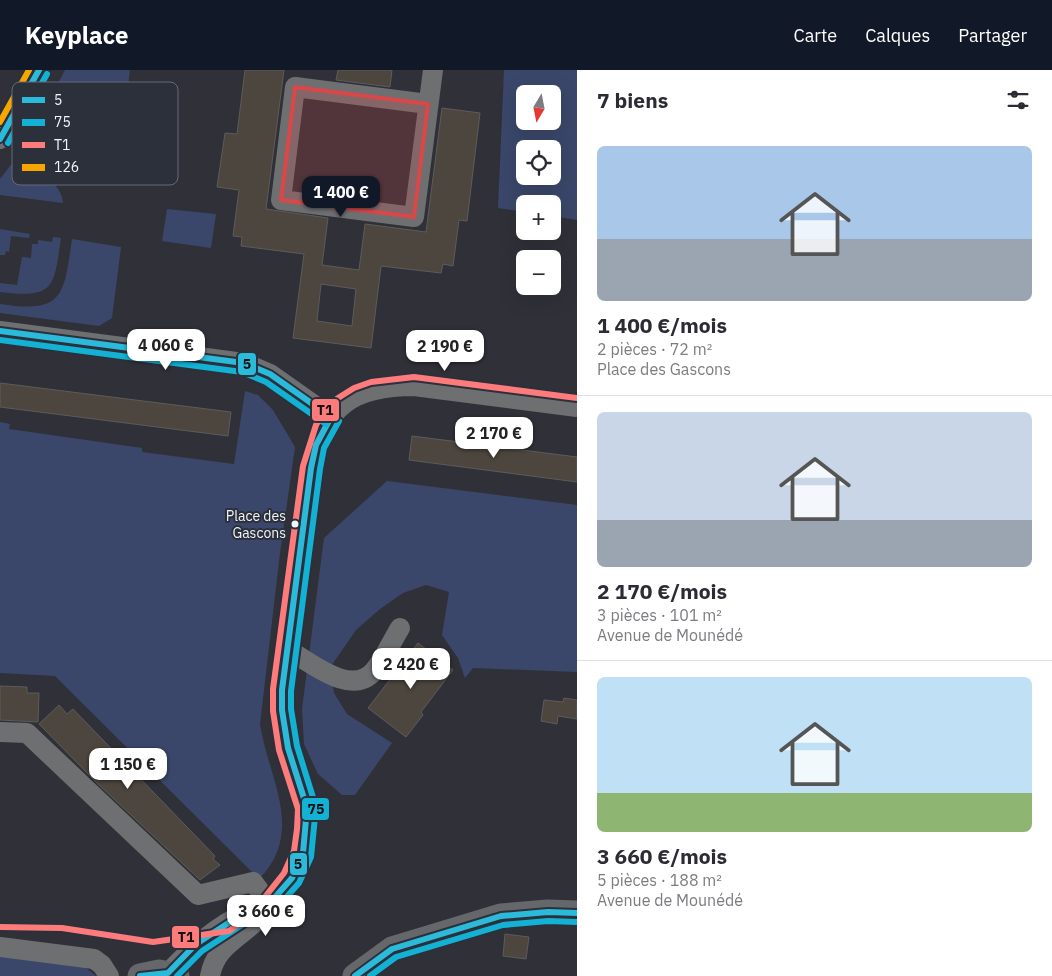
<!DOCTYPE html>
<html lang="fr">
<head>
<meta charset="utf-8">
<style>
	:root { --surface:#fff; --page:#f7f7f7; --text:#2b2b33; --muted:#7c7c81; --line:#e1e1e2; --accent:#111827 }
	body { margin:0; font-family:"IBM Plex Sans",sans-serif; background:var(--page); color:var(--text); height:100vh; display:flex; flex-direction:column; font-size:19px; white-space:nowrap }
	* { box-sizing:border-box; margin:0 }
	p { font-size:16px; color:var(--muted) }
	.icon { flex:none; width:28px; height:28px; fill:none; stroke:currentColor; stroke-width:2; stroke-linecap:round; stroke-linejoin:round }
	.map { position:relative; flex:1; overflow:hidden }
	.sheet { display:flex; flex-direction:column; background:var(--surface); width:475px }
	.sheet>* { flex:none }
	.needle { width:32px; rotate:190deg }
	.fabs { position:absolute; left:516px; top:15px; display:grid; gap:10px }
	.fabs a { display:grid; place-items:center; width:45px; height:45px; border-radius:8px; background:var(--surface); box-shadow:0 5px 20px #0002; font-size:25px }
	.price { position:absolute; translate:-50% -42px; padding:0 11px; border-radius:10px; background:#fff; color:#222; font-size:16px; line-height:32px; filter:drop-shadow(0 1px 2px #0008) }
	.price::after { content:''; position:absolute; left:50%; top:30px; width:15px; height:11px; margin-left:-8px; background:inherit; clip-path:polygon(0 0,100% 0,50% 100%) }
	.price.current { background:var(--accent); color:#fff }
	ul { padding:0; list-style:none }
	li { display:grid; align-content:center; gap:10px; height:265px; padding:0 20px }
	li+li { border-top:1px solid var(--line) }
	li span { display:grid; place-items:center; height:155px; border-radius:8px; color:#555 }
	li>.icon { margin-inline-start:auto }
	span .icon { width:90px; height:90px; fill:#fffc; stroke-width:1 }
	li b { font-size:21px }
	h2 { display:flex; justify-content:space-between; align-items:center; height:60px; padding:0 20px; font-size:21px }
	header { display:flex; align-items:center; gap:30px; box-sizing:border-box; height:70px; padding:0 25px; background:var(--accent); color:#fff }
	header strong { font-size:24px }
	nav { display:flex; gap:28px; margin-inline-start:auto; font-size:18px }
	main { display:flex; flex:1; min-height:0 }
	.map>svg:first-child { display:block }
	.green { fill:#3a476a; fill-rule:evenodd }
	.building { fill:#4d463f; stroke:#5d5b5c; fill-rule:evenodd }
	.lines { fill:none; stroke-linecap:round; stroke-linejoin:round }
	.minor { stroke:#6e6f71; stroke-width:20 }
	.major { stroke:#66676b; stroke-width:25 }
	.bus-1-casing { stroke:#2c303b; stroke-width:10 }
	.bus-2-casing { stroke:#2c303b; stroke-width:10 }
	.bus-3-casing { stroke:#2c303b; stroke-width:10 }
	.bus-4-casing { stroke:#2c303b; stroke-width:10 }
	.bus-1 { stroke:#2bbada; stroke-width:6 }
	.bus-2 { stroke:#13b2d5; stroke-width:6 }
	.bus-3 { stroke:#fe7b7c; stroke-width:6 }
	.bus-4 { stroke:#f7a600; stroke-width:6 }
	.marked { fill:#da4748; fill-opacity:0.2; stroke:#da4748; stroke-width:4; stroke-linejoin:round }
	.bus-dot { fill:#f1f4fb; stroke:#2c303b; stroke-width:2 }
	.labels { text-anchor:middle; stroke-width:4; stroke-linejoin:round; paint-order:stroke }
	.bus-label { font-size:14px; fill:#f1f4fb; stroke:#2c303b; text-anchor:end }
	.key { fill:#2c303b; stroke:#676b75; stroke-width:1 }
	.key-label { font-size:14px; fill:#f1f4fb }
	.line-badge { stroke:#2c303b; stroke-width:2 }
	.pale-badge-label { font-size:14px; text-anchor:middle; font-weight:bold; fill:#111 }
</style>
</head>
<body>
<header>
<strong>Keyplace</strong>
<nav><a>Carte</a><a>Calques</a><a>Partager</a></nav>
</header>
<main>
<div class="map">
<svg width="577" height="906" viewBox="0 0 577 906">
	<rect width="100%" height="100%" fill="#303138"/>
	<!-- green -->
	<g class="green">
		<path d="M 65,0 L 130,0 L 120,80 L 117,79 C 112,74 108,66 102,61 C 77,40 41,61 44,93 C 45,111 62,115 63,133 L 0,125 L 0,109 L 24,78 Z"/>
		<path d="M 504,0 L 577,0 L 577,150 L 553,146 L 552,134 L 525,134 L 525,142 L 498,138 ZM 525,24 L 552,24 L 552,51 L 525,51 ZM 525,79 L 552,79 L 552,106 L 525,106 Z"/>
		<path d="M 167,139 L 216,144 L 211,178 L 162,171 Z"/>
		<path d="M 0,159 L 30,164 L 29,168 L 11,166 L 9,182 L 6,181 L 5,185 L 0,185 Z"/>
		<path d="M 53,167 L 61,168 C 54,217 55,229 0,222 L 0,213 L 17,215 L 22,187 L 31,188 L 32,174 L 38,174 L 38,170 L 52,172 Z"/>
		<path d="M 72,169 L 121,177 L 112,248 L 99,256 L 0,243 L 0,234 C 64,244 64,225 72,169 Z"/>
		<path d="M 245,321 L 258,325 L 273,340 L 295,377 L 280,483 L 260,654 C 268,708 306,761 259,809 L 55,606 L 0,603 L 0,352 L 10,354 L 9,359 L 142,378 L 142,382 L 234,394 Z"/>
		<path d="M 387,411 L 577,435 L 577,602 L 473,598 L 465,608 L 458,588 L 442,565 L 449,522 L 426,515 L 403,523 L 380,539 L 356,560 L 329,599 L 334,623 L 347,644 L 392,673 L 355,725 L 342,725 L 318,704 L 304,674 L 302,639 L 324,468 Z"/>
		<path d="M 0,886 L 81,894 L 96,906 L 0,906 Z"/>
	</g>
	<!-- building -->
	<g class="building">
		<path d="M 245,0 L 284,0 L 266,139 L 328,148 L 322,195 L 359,200 L 365,154 L 426,162 L 442,38 L 480,43 L 467,151 L 459,150 L 453,196 L 443,194 L 441,203 L 381,196 L 371,278 L 293,268 L 304,184 L 241,176 L 242,167 L 233,166 L 239,120 L 217,117 L 225,63 L 237,64 ZM 321,214 L 356,219 L 352,256 L 317,251 Z"/>
		<path d="M 338,0 L 392,0 L 390,17 L 336,10 Z"/>
		<path d="M 0,313 L 231,342 L 228,366 L 0,337 Z"/>
		<path d="M 412,366 L 577,387 L 577,412 L 409,390 Z"/>
		<path d="M 418,573 L 453,600 L 421,642 L 423,645 L 406,667 L 368,638 Z"/>
		<path d="M 0,616 L 27,617 L 27,623 L 39,623 L 38,652 L 0,650 Z"/>
		<path d="M 564,628 L 577,630 L 577,649 L 558,646 L 557,654 L 541,651 L 544,630 L 563,632 Z"/>
		<path d="M 59,635 L 67,644 L 73,639 L 215,786 L 213,789 L 220,795 L 200,810 L 98,714 L 39,654 Z"/>
		<path d="M 505,864 L 529,867 L 526,889 L 503,886 Z"/>
	</g>
	<g class="lines">
		<!-- minor -->
		<g class="minor">
			<path d="M 428,34 L 295,17 L 281,130 L 414,147 L 433,0"/>
			<path d="M 0,69 L 39,0"/>
			<path d="M 0,261 L 244,293 L 270,304 L 331,347"/>
			<path d="M 287,579 C 309,591 351,628 374,601 C 384,589 392,571 400,558"/>
			<path d="M 0,662 L 27,663 L 198,825 L 253,812 L 259,820"/>
			<path d="M 0,877 L 94,889 L 102,895 L 109,906"/>
			<path d="M 168,903 C 198,871 229,846 270,833"/>
			<path d="M 210,906 C 215,878 236,870 255,852 C 261,847 264,840 269,834 C 283,819 296,804 302,784 C 316,740 296,716 288,677 C 284,658 282,639 282,620 L 311,398 C 324,336 352,316 414,316 L 577,337"/>
		</g>
		<!-- major -->
		<g class="major">
			<path d="M 140,906 L 159,902 L 177,906"/>
			<path d="M 355,906 L 392,879 L 501,846 L 548,842 L 577,843"/>
		</g>
		<!-- bus-1 casing -->
		<g class="bus-1-casing">
			<g id="bus-1">
				<path d="M 0,69 L 39,0"/>
				<path d="M 0,261 L 244,293 L 270,304 L 331,347"/>
				<path d="M 140,906 L 168,903 L 196,874 L 247,841 L 270,833 L 292,808 L 303,783 L 307,738 L 288,678 L 282,640 L 282,620 L 311,398 L 316,375 L 331,347"/>
				<path d="M 355,906 L 392,879 L 501,846 L 548,842 L 577,843"/>
			</g>
		</g>
		<!-- bus-2 casing -->
		<g class="bus-2-casing">
			<g id="bus-2">
				<path d="M 8,73 L 47,4"/>
				<path d="M 0,270 L 242,302 L 266,312 L 326,354"/>
				<path d="M 177,906 L 202,881 L 251,849 L 276,839 L 299,813 L 311,787 L 316,737 L 297,676 L 291,639 L 291,621 L 320,399 L 324,378 L 339,351"/>
				<path d="M 370,906 L 396,887 L 503,855 L 548,851 L 577,852"/>
			</g>
		</g>
		<!-- bus-3 casing -->
		<g class="bus-3-casing">
			<path id="bus-3" d="M 0,857 L 62,858 L 153,872 L 229,861 L 250,846 L 284,803 L 294,781 L 297,759 L 298,739 L 279,680 L 273,641 L 273,619 L 303,396 L 316,355 L 326,339 L 338,328 L 354,318 L 371,312 L 414,307 L 577,328"/>
		</g>
		<!-- bus-4 casing -->
		<g class="bus-4-casing">
			<path id="bus-4" d="M 0,52 L 29,0"/>
		</g>
		<!-- bus-1 -->
		<use href="#bus-1" class="bus-1"/>
		<!-- bus-2 -->
		<use href="#bus-2" class="bus-2"/>
		<!-- bus-3 -->
		<use href="#bus-3" class="bus-3"/>
		<!-- bus-4 -->
		<use href="#bus-4" class="bus-4"/>
	</g>
	<!-- marked area -->
	<path class="marked" d="M 295,17 L 428,34 L 414,147 L 281,130 Z"/>
	<!-- markers -->
	<circle class="bus-dot" cx="295" cy="454" r="4.5"/>
	<g class="labels">
		<!-- bus labels -->
		<g class="bus-label">
			<text x="286" y="451">Place des<tspan x="286" dy="17">Gascons</tspan></text>
		</g>
	</g>
	<!-- legend -->
	<rect x="12" y="12" width="166" height="103" rx="8" class="key"/>
	<rect x="22" y="27" width="23" height="6" fill="#2bbada"/>
	<rect x="22" y="49" width="23" height="7" fill="#13b2d5"/>
	<rect x="22" y="72" width="23" height="6" fill="#fe7b7c"/>
	<rect x="22" y="94" width="23" height="7" fill="#f7a600"/>
	<g class="key-label">
		<text x="54" y="35">5</text>
		<text x="54" y="57">75</text>
		<text x="54" y="80">T1</text>
		<text x="54" y="102">126</text>
	</g>
	<g class="line-badge">
		<rect x="237" y="282" width="20" height="24" rx="5" fill="#2bbada"/>
		<rect x="311" y="328" width="29" height="24" rx="5" fill="#fe7b7c"/>
		<rect x="301" y="727" width="29" height="24" rx="5" fill="#13b2d5"/>
		<rect x="289" y="782" width="19" height="24" rx="5" fill="#2bbada"/>
		<rect x="171" y="855" width="29" height="24" rx="5" fill="#fe7b7c"/>
	</g>
	<g class="pale-badge-label">
		<text x="247" y="299">5</text>
		<text x="325" y="345">T1</text>
		<text x="316" y="744">75</text>
		<text x="298" y="799">5</text>
		<text x="186" y="872">T1</text>
	</g>
</svg>
<div class="fabs">
<a><svg class="needle" viewBox="-14 -14 28 28"><path d="M0-13l5 13h-10z" fill="#e53935"/><path d="M0 13l5-13h-10z" fill="#7c7c81"/></svg></a>
<a><svg class="icon" aria-label="locate" viewBox="0 0 24 24"><circle cx="12" cy="12" r="6"/><path d="M12 2v4M12 18v4M2 12h4M18 12h4"/></svg></a>
<a>+</a>
<a>−</a>
</div>
<b class="price current" style="left:341px;top:148px">1 400 €</b>
<b class="price" style="left:166px;top:301px">4 060 €</b>
<b class="price" style="left:445px;top:302px">2 190 €</b>
<b class="price" style="left:494px;top:389px">2 170 €</b>
<b class="price" style="left:411px;top:620px">2 420 €</b>
<b class="price" style="left:128px;top:720px">1 150 €</b>
<b class="price" style="left:266px;top:867px">3 660 €</b>
</div>
<section class="sheet">
<h2>7 biens<svg class="icon" aria-label="filters" viewBox="0 0 24 24"><path d="M4 7h16M4 17h16"/><circle cx="9" cy="7" r="2"/><circle cx="15" cy="17" r="2"/></svg></h2>
<ul>
<li><span style="background:linear-gradient(#a9c7e8 60%,#9aa5b1 0)"><svg class="icon" aria-label="home" viewBox="0 0 24 24"><path d="M3 11l9-7 9 7M6 9v11h12V9"/></svg></span><div><b>1 400 €/mois</b><p>2 pièces · 72 m²</p><p>Place des Gascons</p></div></li>
<li><span style="background:linear-gradient(#c9d6e8 70%,#9aa5b1 0)"><svg class="icon" aria-label="home" viewBox="0 0 24 24"><path d="M3 11l9-7 9 7M6 9v11h12V9"/></svg></span><div><b>2 170 €/mois</b><p>3 pièces · 101 m²</p><p>Avenue de Mounédé</p></div></li>
<li><span style="background:linear-gradient(#bfe0f5 75%,#8fb573 0)"><svg class="icon" aria-label="home" viewBox="0 0 24 24"><path d="M3 11l9-7 9 7M6 9v11h12V9"/></svg></span><div><b>3 660 €/mois</b><p>5 pièces · 188 m²</p><p>Avenue de Mounédé</p></div></li>
</ul>
</section>
</main>
</body>
</html>
